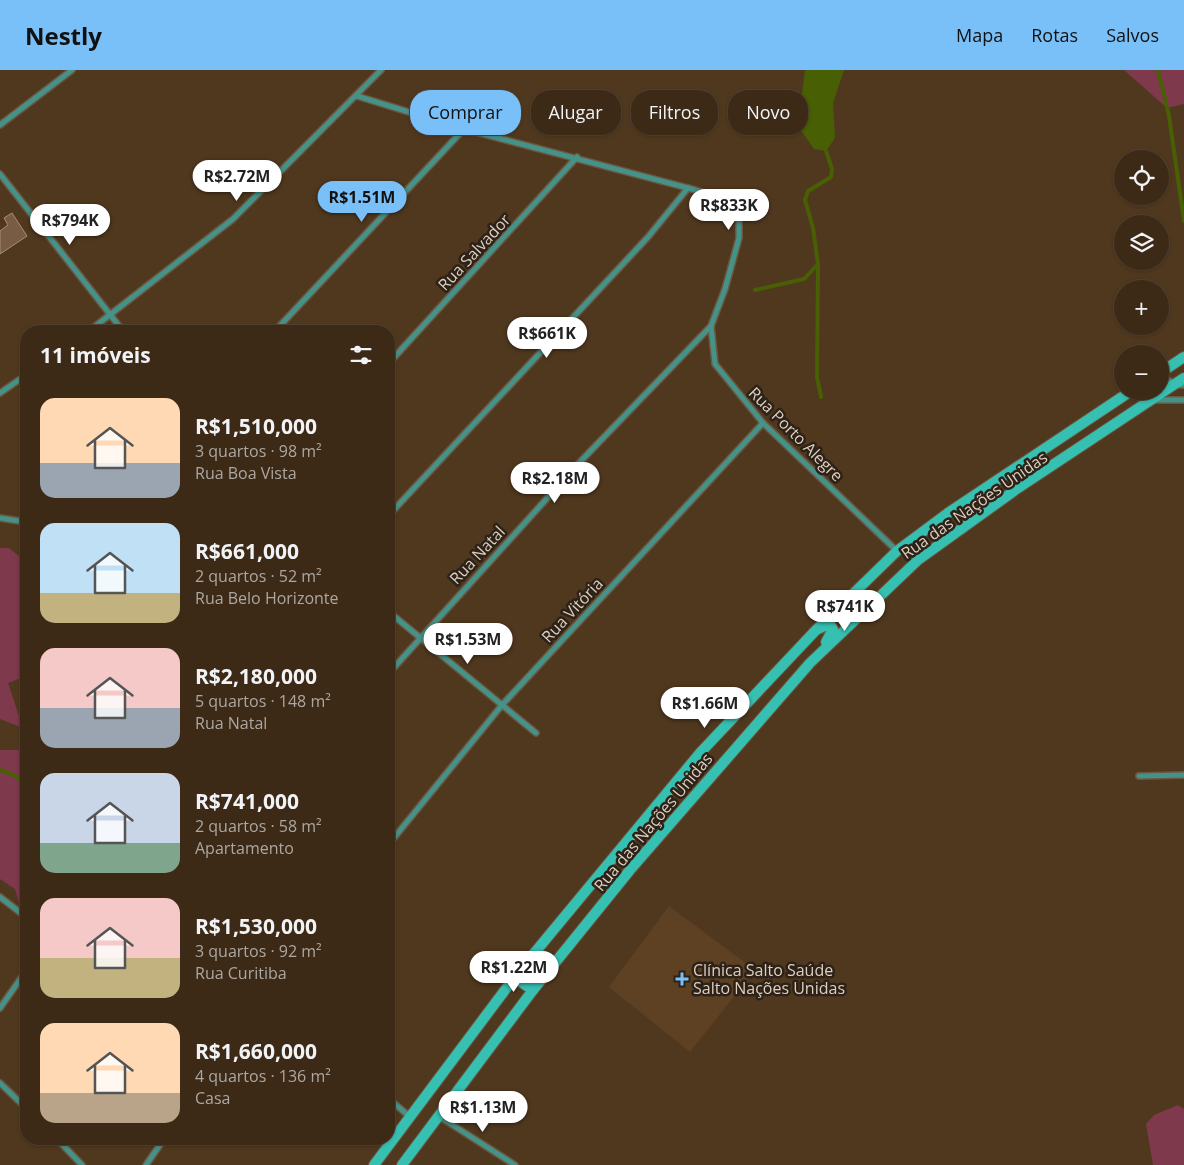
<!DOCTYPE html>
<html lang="pt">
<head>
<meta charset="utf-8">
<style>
	:root { --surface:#3c2a17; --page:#433220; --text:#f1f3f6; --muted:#aca7a1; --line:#554636; --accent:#79bff8 }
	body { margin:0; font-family:"Open Sans",sans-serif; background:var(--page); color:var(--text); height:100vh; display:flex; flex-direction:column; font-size:19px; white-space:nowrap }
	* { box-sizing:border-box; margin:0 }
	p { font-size:16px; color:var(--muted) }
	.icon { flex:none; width:28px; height:28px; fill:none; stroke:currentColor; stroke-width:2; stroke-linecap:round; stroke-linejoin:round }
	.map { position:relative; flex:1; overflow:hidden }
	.sheet { position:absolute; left:20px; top:255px; width:375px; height:820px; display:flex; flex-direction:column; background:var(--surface); border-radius:20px; box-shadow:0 1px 4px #0004,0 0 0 1px var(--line) }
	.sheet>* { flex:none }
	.hud { position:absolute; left:410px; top:20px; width:475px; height:45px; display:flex; gap:10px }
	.tools { position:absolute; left:1114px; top:80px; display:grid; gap:10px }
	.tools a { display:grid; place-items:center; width:55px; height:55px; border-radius:50%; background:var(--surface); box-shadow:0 1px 4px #0004,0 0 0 1px var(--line); font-size:25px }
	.price { position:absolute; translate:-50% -42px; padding:0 11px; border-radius:18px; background:#fff; color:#222; font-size:16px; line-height:32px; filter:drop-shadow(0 1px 2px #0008) }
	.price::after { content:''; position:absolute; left:50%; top:30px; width:15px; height:11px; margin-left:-8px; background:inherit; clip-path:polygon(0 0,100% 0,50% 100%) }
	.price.current { background:var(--accent); color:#111 }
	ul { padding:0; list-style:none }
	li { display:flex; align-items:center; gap:15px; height:125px; padding:0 20px }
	li span { display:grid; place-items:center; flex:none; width:140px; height:100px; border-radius:15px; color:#555 }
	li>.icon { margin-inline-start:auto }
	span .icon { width:60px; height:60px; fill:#fffc; stroke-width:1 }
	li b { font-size:21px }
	h2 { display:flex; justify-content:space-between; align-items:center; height:60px; padding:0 20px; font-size:21px }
	.pill { padding:0 18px; border-radius:20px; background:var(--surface); box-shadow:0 1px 4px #0004,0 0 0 1px var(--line); font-size:18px; line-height:45px }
	.pill.current { background:var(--accent); color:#111 }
	header { display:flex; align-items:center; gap:30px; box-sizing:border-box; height:70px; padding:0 25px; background:var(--accent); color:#111 }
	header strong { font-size:24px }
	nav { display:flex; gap:28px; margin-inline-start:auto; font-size:18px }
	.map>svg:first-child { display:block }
	.built { fill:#5e4022 }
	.green { fill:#7e394c }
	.water { fill:#485f03 }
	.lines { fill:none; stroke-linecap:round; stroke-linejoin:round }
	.stream { stroke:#485f03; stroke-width:4 }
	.building { fill:#785d44; stroke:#aa8d72 }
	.street-casing { stroke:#6c563f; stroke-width:8 }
	.secondary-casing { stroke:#6c563f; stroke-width:12 }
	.street { stroke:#459288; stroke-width:5 }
	.secondary { stroke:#36c0b2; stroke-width:10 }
	.poi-dot { fill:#79bff8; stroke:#2d2217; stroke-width:2 }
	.labels { text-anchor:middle; stroke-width:5; stroke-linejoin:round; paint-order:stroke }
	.street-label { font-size:16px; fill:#decec0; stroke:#2d2217 }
	.poi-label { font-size:16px; fill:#decec0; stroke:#2d2217; text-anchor:start }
</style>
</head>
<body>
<header>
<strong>Nestly</strong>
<nav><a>Mapa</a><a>Rotas</a><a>Salvos</a></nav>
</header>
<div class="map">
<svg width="1184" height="1095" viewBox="0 0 1184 1095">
	<rect width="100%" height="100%" fill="#50381f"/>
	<!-- built -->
	<path class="built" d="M 669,836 L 755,900 L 690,982 L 609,917 Z"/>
	<!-- green -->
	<g class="green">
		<path d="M 1124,0 L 1184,0 L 1184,34 L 1167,38 Z"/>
		<path d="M 0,478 L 9,478 L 26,492 L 26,606 L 8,613 L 23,658 L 0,649 Z"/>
		<path d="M 0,680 L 26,680 L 26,839 L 19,833 L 15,819 L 0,809 Z"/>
		<path d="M 1178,1035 L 1184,1039 L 1184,1095 L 1153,1095 L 1146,1054 L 1154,1045 Z"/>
	</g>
	<!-- water -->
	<path class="water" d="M 805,0 L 844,0 L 833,33 L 835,68 L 826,81 L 814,79 L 798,56 Z"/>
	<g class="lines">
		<!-- stream -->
		<g class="stream">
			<path d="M 1158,0 L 1169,46 L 1184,151"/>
			<path d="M 755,220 L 804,209 L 818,194"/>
			<path d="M 821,327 L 817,307 L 818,194 L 813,158 L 805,130 L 808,121 L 831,107 L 832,99 L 826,81"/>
			<path d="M 0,700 L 14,705 L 26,715"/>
		</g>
	</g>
	<!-- building -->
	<path class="building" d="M 12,143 L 27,166 L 0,184 L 0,161 L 8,155 L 4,148 Z"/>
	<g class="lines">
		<!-- street casing -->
		<g class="street-casing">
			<g id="street">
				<path d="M 357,26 L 464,59 L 688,118 L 720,127 L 735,136 L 739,150 L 739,168 L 725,219 L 711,256 L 715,294 L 763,353 L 897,481"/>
				<path d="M 0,55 L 72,0"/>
				<path d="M 0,104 L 123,261"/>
				<path d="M 89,261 L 233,149 L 381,0"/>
				<path d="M 275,261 L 464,59"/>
				<path d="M 389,293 L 577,87"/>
				<path d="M 1160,304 L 1175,315 L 1184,315"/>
				<path d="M 1144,321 L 1151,330 L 1184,330"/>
				<path d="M 0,323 L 26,305"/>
				<path d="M 389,445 L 648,167 L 688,118"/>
				<path d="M 0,448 L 26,452"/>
				<path d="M 389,542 L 536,663"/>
				<path d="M 389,603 L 579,393 L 711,256"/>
				<path d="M 1139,706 L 1184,705"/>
				<path d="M 389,774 L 502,635 L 763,353"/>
				<path d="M 0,827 L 26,847"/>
				<path d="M 0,938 L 26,901"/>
				<path d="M 0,1013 L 26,1038"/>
				<path d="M 389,1029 L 409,1046"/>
				<path d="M 440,1047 L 515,1095"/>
				<path d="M 57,1069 L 82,1095"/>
				<path d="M 146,1095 L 164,1069"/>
			</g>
		</g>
		<!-- secondary casing -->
		<g class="secondary-casing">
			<g id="secondary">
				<path d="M 1160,303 L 1184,287"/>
				<path d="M 818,559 L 827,555 L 831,556 L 833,559 L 826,572"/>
				<path d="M 517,904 L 521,912 L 533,920"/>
				<path d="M 374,1095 L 517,904 L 700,683 L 816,560 L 897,481 L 948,443 L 1131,321"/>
				<path d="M 402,1095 L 533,920 L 630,800 L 810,593 L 918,490 L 1018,418 L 1184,308"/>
			</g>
		</g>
		<!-- street -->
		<use href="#street" class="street"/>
		<!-- secondary -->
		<use href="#secondary" class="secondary"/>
	</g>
	<!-- markers -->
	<path class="poi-dot" d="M679.5 901.5h5v5h5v5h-5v5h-5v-5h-5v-5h5z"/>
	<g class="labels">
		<!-- street labels -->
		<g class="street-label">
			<text transform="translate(474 182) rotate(-47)" y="6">Rua Salvador</text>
			<text transform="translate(796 364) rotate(45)" y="6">Rua Porto Alegre</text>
			<text transform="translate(974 435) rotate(-35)" y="6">Rua das Nações Unidas</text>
			<text transform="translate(477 485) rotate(-47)" y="6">Rua Natal</text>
			<text transform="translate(572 540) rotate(-47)" y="6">Rua Vitória</text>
			<text transform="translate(653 752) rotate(-50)" y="6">Rua das Nações Unidas</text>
		</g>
		<!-- poi labels -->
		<g class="poi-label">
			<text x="693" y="906">Clínica Salto Saúde<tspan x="693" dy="18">Salto Nações Unidas</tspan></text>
		</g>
	</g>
</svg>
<div class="tools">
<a><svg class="icon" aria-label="locate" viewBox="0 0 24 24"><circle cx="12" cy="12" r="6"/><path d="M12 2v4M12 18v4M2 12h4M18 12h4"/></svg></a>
<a><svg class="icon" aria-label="layers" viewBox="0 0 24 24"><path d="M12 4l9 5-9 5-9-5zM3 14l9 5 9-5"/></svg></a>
<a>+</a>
<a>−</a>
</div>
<b class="price" style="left:237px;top:132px">R$2.72M</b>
<b class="price current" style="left:362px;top:153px">R$1.51M</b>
<b class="price" style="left:729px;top:161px">R$833K</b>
<b class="price" style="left:70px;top:176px">R$794K</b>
<b class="price" style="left:547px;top:289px">R$661K</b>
<b class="price" style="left:555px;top:434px">R$2.18M</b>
<b class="price" style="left:845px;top:562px">R$741K</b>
<b class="price" style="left:468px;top:595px">R$1.53M</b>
<b class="price" style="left:705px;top:659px">R$1.66M</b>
<b class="price" style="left:514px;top:923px">R$1.22M</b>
<b class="price" style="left:483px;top:1063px">R$1.13M</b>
<div class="hud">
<a class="pill current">Comprar</a>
<a class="pill">Alugar</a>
<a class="pill">Filtros</a>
<a class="pill">Novo</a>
</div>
<section class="sheet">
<h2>11 imóveis<svg class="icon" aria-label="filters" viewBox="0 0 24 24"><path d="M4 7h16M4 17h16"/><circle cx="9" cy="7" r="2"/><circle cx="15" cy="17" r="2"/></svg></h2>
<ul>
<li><span style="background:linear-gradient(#ffd9b3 65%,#9aa5b1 0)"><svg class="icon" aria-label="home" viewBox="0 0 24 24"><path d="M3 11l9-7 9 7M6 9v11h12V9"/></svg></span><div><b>R$1,510,000</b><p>3 quartos · 98 m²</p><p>Rua Boa Vista</p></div></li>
<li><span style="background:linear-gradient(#bfe0f5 70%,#c2b280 0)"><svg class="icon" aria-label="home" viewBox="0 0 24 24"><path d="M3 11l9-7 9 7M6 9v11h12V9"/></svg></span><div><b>R$661,000</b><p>2 quartos · 52 m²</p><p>Rua Belo Horizonte</p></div></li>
<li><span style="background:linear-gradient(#f6c9c9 60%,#9aa5b1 0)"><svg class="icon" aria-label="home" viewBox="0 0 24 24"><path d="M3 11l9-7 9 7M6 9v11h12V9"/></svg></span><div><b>R$2,180,000</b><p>5 quartos · 148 m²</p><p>Rua Natal</p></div></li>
<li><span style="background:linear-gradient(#c9d6e8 70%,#7fa58c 0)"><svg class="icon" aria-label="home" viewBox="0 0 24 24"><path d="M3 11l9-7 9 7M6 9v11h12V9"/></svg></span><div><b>R$741,000</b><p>2 quartos · 58 m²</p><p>Apartamento</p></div></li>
<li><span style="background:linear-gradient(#f6c9c9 60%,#c2b280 0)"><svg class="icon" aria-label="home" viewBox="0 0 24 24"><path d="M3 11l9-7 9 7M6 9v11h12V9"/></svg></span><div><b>R$1,530,000</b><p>3 quartos · 92 m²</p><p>Rua Curitiba</p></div></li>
<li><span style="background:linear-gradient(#ffd9b3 70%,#b9a48a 0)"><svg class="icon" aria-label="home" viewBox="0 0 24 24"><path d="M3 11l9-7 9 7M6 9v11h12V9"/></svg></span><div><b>R$1,660,000</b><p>4 quartos · 136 m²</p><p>Casa</p></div></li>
</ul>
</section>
</div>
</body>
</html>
